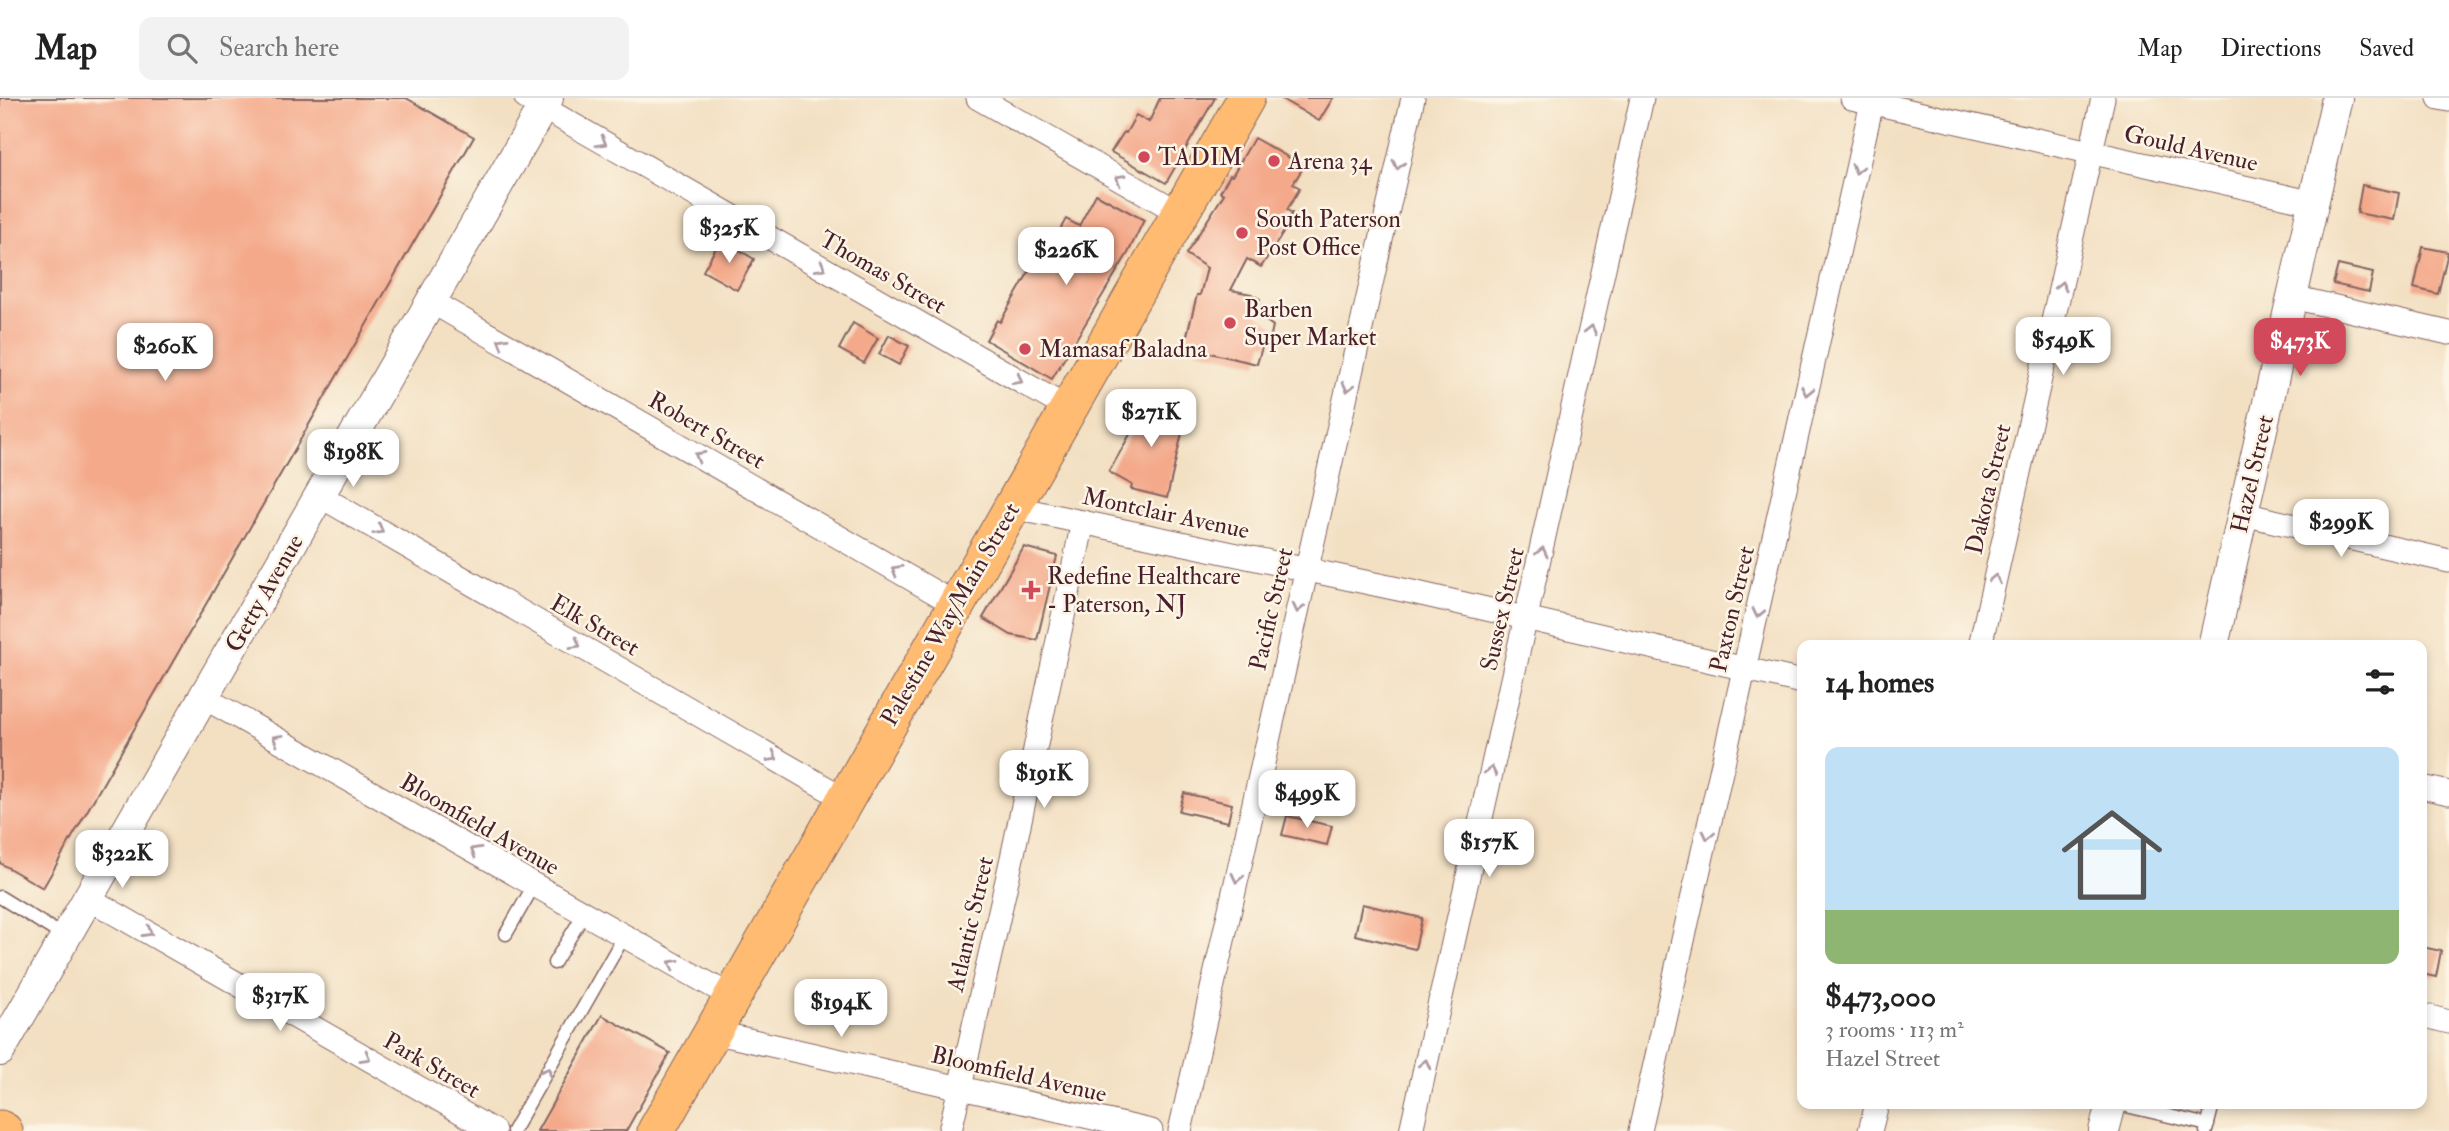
<!DOCTYPE html>
<html lang="en">
<head>
<meta charset="utf-8">
<style>
	:root { --surface:#fff; --page:#f2f2f2; --text:#222; --muted:#767676; --line:#e0e0e0; --accent:#d1495b }
	body { margin:0; font-family:"IM FELL Double Pica",serif; background:var(--page); color:var(--text); height:100vh; display:flex; flex-direction:column; font-size:26px; white-space:nowrap }
	* { box-sizing:border-box; margin:0 }
	p { font-size:23px; color:var(--muted) }
	.icon { flex:none; width:38px; height:38px; fill:none; stroke:currentColor; stroke-width:2; stroke-linecap:round; stroke-linejoin:round }
	.map { position:relative; flex:1; overflow:hidden }
	.drawer { position:absolute; left:1797px; top:542px; width:630px; height:469px; display:flex; flex-direction:column; background:var(--surface); border-radius:14px; box-shadow:0 4px 10px #0003 }
	.drawer>* { flex:none }
	.price { position:absolute; translate:-50% -60px; padding:0 16px; border-radius:14px; background:#fff; color:#222; font-size:23px; line-height:46px; filter:drop-shadow(0 2px 4px #0008) }
	.price::after { content:''; position:absolute; left:50%; top:42px; width:21px; height:16px; margin-left:-10px; background:inherit; clip-path:polygon(0 0,100% 0,50% 100%) }
	.price.selected { background:var(--accent); color:#fff }
	ul { padding:0; list-style:none }
	li { display:grid; align-content:center; gap:14px; height:371px; padding:0 28px }
	li+li { border-top:2px solid var(--line) }
	li span { display:grid; place-items:center; height:217px; border-radius:14px; color:#555 }
	li>.icon { margin-inline-start:auto }
	span .icon { width:126px; height:126px; fill:#fffc; stroke-width:1 }
	li b { font-size:30px }
	h2 { display:flex; justify-content:space-between; align-items:center; height:84px; padding:0 28px; font-size:30px }
	header { display:flex; align-items:center; gap:42px; box-sizing:border-box; height:98px; padding:0 35px; background:var(--surface); border-bottom:2px solid var(--line) }
	header strong { font-size:33px }
	nav { display:flex; gap:38px; margin-inline-start:auto; font-size:24px }
	.search { width:490px; height:63px; background:var(--page); display:flex; align-items:center; gap:18px; box-sizing:border-box; padding:0 24px; border-radius:14px; color:var(--muted); font-size:26px }
	.map>svg:first-child { display:block }
	.building { fill:#f4a98a }
	.lines { fill:none; stroke-linecap:round; stroke-linejoin:round }
	.service-casing { stroke:#856360; stroke-width:15 }
	.minor-casing { stroke:#856360; stroke-width:25 }
	.tertiary-casing { stroke:#856360; stroke-width:32 }
	.primary-casing { stroke:#856360; stroke-width:39 }
	.service { stroke:#fff; stroke-width:12 }
	.minor { stroke:#fff; stroke-width:23 }
	.tertiary { stroke:#fff; stroke-width:30 }
	.primary { stroke:#febb71; stroke-width:37 }
	.oneway { stroke:#ae9aa0 }
	.poi-dot { fill:#d1495b; stroke:#fcf5e5; stroke-width:2.5 }
	.labels { text-anchor:middle; stroke-width:5; stroke-linejoin:round; paint-order:stroke }
	.street-label { font-size:24px; fill:#4a1f2b; stroke:#fcf5e5 }
	.poi-label { font-size:24px; fill:#4a1f2b; stroke:#fcf5e5; text-anchor:start }
</style>
</head>
<body>
<header>
<strong>Map</strong>
<div class="search"><svg class="icon" aria-label="search" viewBox="0 0 24 24"><circle cx="10" cy="10" r="6"/><path d="M15 15l6 6"/></svg>Search here</div>
<nav><a>Map</a><a>Directions</a><a>Saved</a></nav>
</header>
<div class="map">
<svg width="2449" height="1033" viewBox="0 0 2449 1033">
	<rect width="100%" height="100%" fill="#fcf5e5"/>
	<filter id="ink" filterUnits="userSpaceOnUse"><feTurbulence type="fractalNoise" baseFrequency=".0143" numOctaves="2"/><feDisplacementMap in="SourceGraphic" scale="14" xChannelSelector="R" yChannelSelector="G"/><feConvolveMatrix kernelMatrix="1 2 1 2 8 2 1 2 1" color-interpolation-filters="sRGB"/></filter>
	<filter id="wash" filterUnits="userSpaceOnUse"><feTurbulence type="fractalNoise" baseFrequency=".00686" numOctaves="4" result="noise"/><feDisplacementMap in="SourceGraphic" scale="28" xChannelSelector="R" yChannelSelector="G"/><feGaussianBlur stdDeviation="1.57" result="paint"/><feColorMatrix in="noise" values="0 0 0 0 0 0 0 0 0 0 0 0 0 0 0 0 0 1.4 0 .05"/><feComposite in="paint" operator="in"/></filter>
	<g filter="url(#wash)">
		<rect width="100%" height="100%" fill="#f3e0c3"/>
		<g id="blocks">
			<!-- building -->
			<g class="building">
				<path d="M 0,0 L 406,0 L 474,39 L 43,790 L 0,765 Z"/>
				<path d="M 1160,0 L 1215,0 L 1166,85 L 1111,54 L 1124,34 L 1126,35 L 1136,17 L 1149,24 Z"/>
				<path d="M 1280,0 L 1333,0 L 1319,23 Z"/>
				<path d="M 1254,40 L 1304,68 L 1293,86 L 1300,90 L 1287,112 L 1292,115 L 1283,135 L 1261,169 L 1247,161 L 1231,192 L 1251,196 L 1260,201 L 1257,216 L 1273,228 L 1269,246 L 1263,246 L 1257,266 L 1184,249 L 1197,197 L 1200,197 L 1207,170 L 1186,156 L 1224,96 L 1220,94 L 1230,77 L 1232,78 Z"/>
				<path d="M 2362,87 L 2399,95 L 2394,122 L 2357,115 Z"/>
				<path d="M 1096,96 L 1144,122 L 1128,155 L 1052,281 L 986,242 L 997,222 L 1000,224 L 1034,165 L 1039,168 L 1066,121 L 1079,128 Z"/>
				<path d="M 721,141 L 754,161 L 737,192 L 703,173 Z"/>
				<path d="M 2423,149 L 2448,154 L 2438,196 L 2414,190 Z"/>
				<path d="M 2338,167 L 2373,175 L 2369,194 L 2333,186 Z"/>
				<path d="M 853,225 L 878,240 L 864,265 L 839,251 Z"/>
				<path d="M 889,237 L 909,248 L 899,267 L 879,256 Z"/>
				<path d="M 1137,301 L 1187,313 L 1167,400 L 1131,391 L 1132,387 L 1109,374 L 1139,320 L 1133,317 Z"/>
				<path d="M 1024,449 L 1057,458 L 1037,542 L 1011,537 L 983,520 Z"/>
				<path d="M 1184,695 L 1232,706 L 1228,724 L 1179,713 Z"/>
				<path d="M 1287,718 L 1332,728 L 1327,747 L 1282,737 Z"/>
				<path d="M 1362,806 L 1422,820 L 1415,851 L 1355,837 Z"/>
				<path d="M 2422,849 L 2441,853 L 2436,879 L 2422,876 Z"/>
				<path d="M 602,917 L 670,955 L 626,1033 L 537,1033 Z"/>
			</g>
		</g>
	</g>
	<g filter="url(#ink)">
		<use href="#blocks" fill-opacity="0" stroke="#856360" stroke-width="2"/>
		<g class="lines">
			<!-- service casing -->
			<g class="service-casing">
				<g id="service">
					<path d="M 0,799 L 65,839"/>
					<path d="M 506,836 L 534,787"/>
					<path d="M 554,865 L 584,816"/>
					<path d="M 2118,1006 L 2208,1027"/>
					<path d="M 513,1033 L 624,838"/>
					<path d="M 2206,1033 L 2213,1006"/>
				</g>
			</g>
			<!-- minor casing -->
			<g class="minor-casing">
				<g id="minor">
					<path d="M 526,0 L 1067,310"/>
					<path d="M 978,0 L 1180,115"/>
					<path d="M 1852,0 L 2314,105"/>
					<path d="M 2439,0 L 2449,2"/>
					<path d="M 2292,199 L 2449,235"/>
					<path d="M 432,204 L 955,506"/>
					<path d="M 320,398 L 845,701"/>
					<path d="M 1011,409 L 1417,495 L 1802,584"/>
					<path d="M 2243,416 L 2449,463"/>
					<path d="M 1980,548 L 2103,0"/>
					<path d="M 203,599 L 732,899"/>
					<path d="M 2422,689 L 2449,695"/>
					<path d="M 88,800 L 494,1033"/>
					<path d="M 2422,917 L 2449,924"/>
					<path d="M 713,934 L 1151,1033"/>
					<path d="M 950,1033 L 1012,760 L 1083,424"/>
					<path d="M 1180,1033 L 1413,0"/>
					<path d="M 1411,1033 L 1642,0"/>
					<path d="M 1640,1033 L 1873,0"/>
					<path d="M 1870,1033 L 1877,1006"/>
				</g>
			</g>
			<!-- tertiary casing -->
			<g class="tertiary-casing">
				<g id="tertiary">
					<path d="M 2213,548 L 2337,0"/>
					<path d="M 0,953 L 548,0"/>
					<path d="M 2104,1033 L 2111,1006"/>
				</g>
			</g>
			<!-- primary casing -->
			<g class="primary-casing">
				<g id="primary">
					<path d="M 0,1031 L 4,1033"/>
					<path d="M 656,1033 L 1246,0"/>
				</g>
			</g>
			<!-- service -->
			<use href="#service" class="service"/>
			<!-- minor -->
			<use href="#minor" class="minor"/>
			<!-- tertiary -->
			<use href="#tertiary" class="tertiary"/>
			<!-- primary -->
			<use href="#primary" class="primary"/>
		</g>
		<!-- one-way arrows -->
		<defs><path id="oneway-chevron" d="M-2-3.5L2.5 0L-2 3.5" fill="none" stroke-width="1.6" stroke-linecap="round" stroke-linejoin="round" transform="scale(1.75)"/></defs>
		<g class="oneway">
			<use href="#oneway-chevron" transform="translate(602 44) rotate(30)"/>
			<use href="#oneway-chevron" transform="translate(1398 67) rotate(103)"/>
			<use href="#oneway-chevron" transform="translate(1857 71) rotate(103)"/>
			<use href="#oneway-chevron" transform="translate(1120 81) rotate(-150)"/>
			<use href="#oneway-chevron" transform="translate(821 169) rotate(30)"/>
			<use href="#oneway-chevron" transform="translate(2061 188) rotate(-77)"/>
			<use href="#oneway-chevron" transform="translate(1591 232) rotate(-77)"/>
			<use href="#oneway-chevron" transform="translate(502 244) rotate(-150)"/>
			<use href="#oneway-chevron" transform="translate(1018 282) rotate(30)"/>
			<use href="#oneway-chevron" transform="translate(1348 289) rotate(103)"/>
			<use href="#oneway-chevron" transform="translate(1807 293) rotate(102)"/>
			<use href="#oneway-chevron" transform="translate(699 358) rotate(-150)"/>
			<use href="#oneway-chevron" transform="translate(379 432) rotate(30)"/>
			<use href="#oneway-chevron" transform="translate(1542 454) rotate(-77)"/>
			<use href="#oneway-chevron" transform="translate(896 472) rotate(-150)"/>
			<use href="#oneway-chevron" transform="translate(1995 481) rotate(-77)"/>
			<use href="#oneway-chevron" transform="translate(1298 510) rotate(103)"/>
			<use href="#oneway-chevron" transform="translate(1758 515) rotate(102)"/>
			<use href="#oneway-chevron" transform="translate(576 546) rotate(30)"/>
			<use href="#oneway-chevron" transform="translate(277 641) rotate(-150)"/>
			<use href="#oneway-chevron" transform="translate(773 659) rotate(30)"/>
			<use href="#oneway-chevron" transform="translate(1491 673) rotate(-77)"/>
			<use href="#oneway-chevron" transform="translate(1708 737) rotate(103)"/>
			<use href="#oneway-chevron" transform="translate(475 753) rotate(-150)"/>
			<use href="#oneway-chevron" transform="translate(1237 780) rotate(103)"/>
			<use href="#oneway-chevron" transform="translate(148 834) rotate(30)"/>
			<use href="#oneway-chevron" transform="translate(673 866) rotate(-150)"/>
			<use href="#oneway-chevron" transform="translate(366 959) rotate(30)"/>
			<use href="#oneway-chevron" transform="translate(1425 966) rotate(-77)"/>
			<use href="#oneway-chevron" transform="translate(547 974) rotate(-60)"/>
		</g>
	</g>
	<!-- markers -->
	<g class="poi-dot">
		<circle cx="1144" cy="59" r="7"/>
		<circle cx="1274" cy="63" r="7"/>
		<circle cx="1242" cy="135" r="7"/>
		<circle cx="1230" cy="225" r="7"/>
		<circle cx="1025" cy="251" r="7"/>
		<path d="M1027.5 481.5h7v7h7v7h-7v7h-7v-7h-7v-7h7z"/>
	</g>
	<g class="labels">
		<!-- street labels -->
		<g class="street-label">
			<text transform="translate(2191 50) rotate(13)" y="8">Gould Avenue</text>
			<text transform="translate(883 174) rotate(30)" y="8">Thomas Street</text>
			<text transform="translate(707 332) rotate(30)" y="8">Robert Street</text>
			<text transform="translate(2252 376) rotate(-77)" y="8">Hazel Street</text>
			<text transform="translate(1988 391) rotate(-77)" y="8">Dakota Street</text>
			<text transform="translate(1166 415) rotate(12)" y="8">Montclair Avenue</text>
			<text transform="translate(264 495) rotate(-60)" y="8">Getty Avenue</text>
			<text transform="translate(1271 511) rotate(-77)" y="8">Pacific Street</text>
			<text transform="translate(1502 511) rotate(-77)" y="8">Sussex Street</text>
			<text transform="translate(1732 511) rotate(-77)" y="8">Paxton Street</text>
			<text transform="translate(950 516) rotate(-60)" y="8">Palestine Way/Main Street</text>
			<text transform="translate(595 527) rotate(30)" y="8">Elk Street</text>
			<text transform="translate(480 726) rotate(30)" y="8">Bloomfield Avenue</text>
			<text transform="translate(970 826) rotate(-77)" y="8">Atlantic Street</text>
			<text transform="translate(432 967) rotate(30)" y="8">Park Street</text>
			<text transform="translate(1019 976) rotate(13)" y="8">Bloomfield Avenue</text>
		</g>
		<!-- poi labels -->
		<g class="poi-label">
			<text x="1158" y="67">TADIM</text>
			<text x="1288" y="71">Arena 34</text>
			<text x="1256" y="129">South Paterson<tspan x="1256" dy="28">Post Office</tspan></text>
			<text x="1244" y="219">Barben<tspan x="1244" dy="28">Super Market</tspan></text>
			<text x="1039" y="259">Mamasaf Baladna</text>
			<text x="1047" y="486">Redefine Healthcare<tspan x="1047" dy="28">- Paterson, NJ</tspan></text>
		</g>
	</g>
</svg>
<b class="price" style="left:729px;top:167px">$325K</b>
<b class="price" style="left:1066px;top:189px">$226K</b>
<b class="price" style="left:2063px;top:279px">$549K</b>
<b class="price selected" style="left:2300px;top:280px">$473K</b>
<b class="price" style="left:165px;top:285px">$260K</b>
<b class="price" style="left:1151px;top:351px">$271K</b>
<b class="price" style="left:353px;top:391px">$198K</b>
<b class="price" style="left:2341px;top:461px">$299K</b>
<b class="price" style="left:1044px;top:712px">$191K</b>
<b class="price" style="left:1307px;top:732px">$499K</b>
<b class="price" style="left:1489px;top:781px">$157K</b>
<b class="price" style="left:122px;top:792px">$322K</b>
<b class="price" style="left:280px;top:935px">$317K</b>
<b class="price" style="left:841px;top:941px">$194K</b>
<section class="drawer">
<h2>14 homes<svg class="icon" aria-label="filters" viewBox="0 0 24 24"><path d="M4 7h16M4 17h16"/><circle cx="9" cy="7" r="2"/><circle cx="15" cy="17" r="2"/></svg></h2>
<ul>
<li><span style="background:linear-gradient(#bfe0f5 75%,#8fb573 0)"><svg class="icon" aria-label="home" viewBox="0 0 24 24"><path d="M3 11l9-7 9 7M6 9v11h12V9"/></svg></span><div><b>$473,000</b><p>3 rooms · 113 m²</p><p>Hazel Street</p></div></li>
</ul>
</section>
</div>
</body>
</html>
